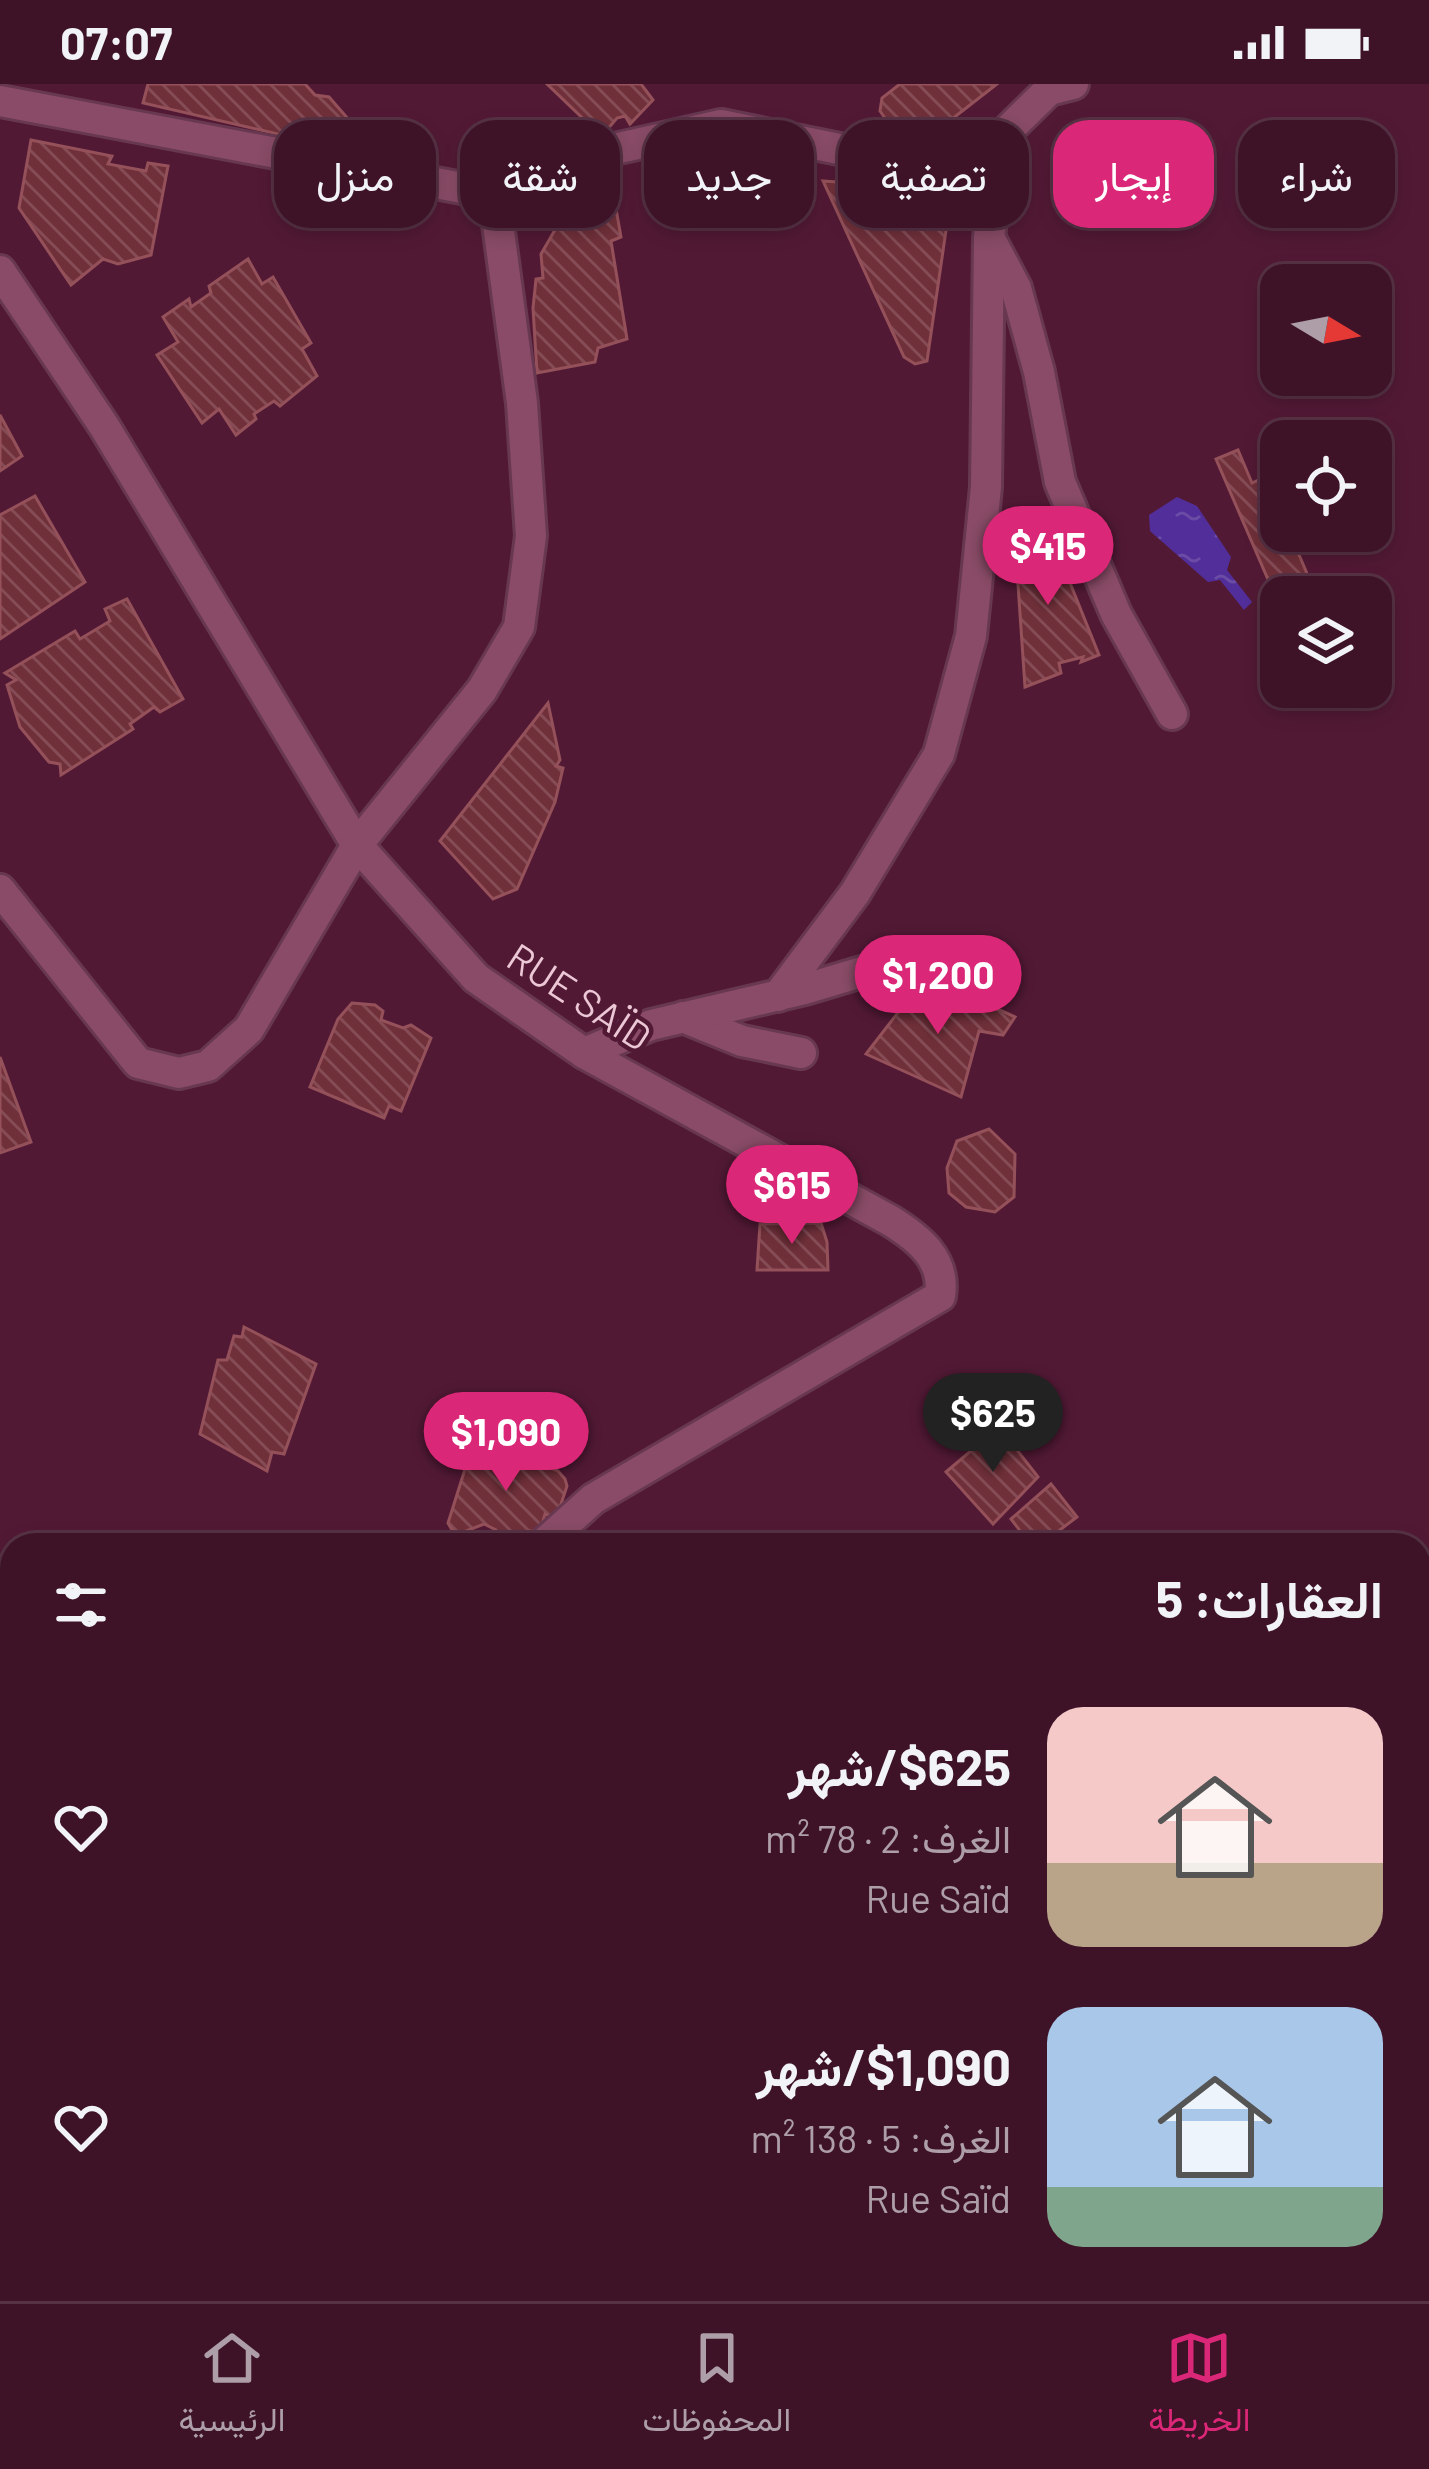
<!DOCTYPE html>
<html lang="ar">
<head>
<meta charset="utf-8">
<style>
	:root { --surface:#3e1328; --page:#492034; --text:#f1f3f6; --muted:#ad9ea8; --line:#573245; --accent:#db2777 }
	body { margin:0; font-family:Barlow,Vazirmatn,sans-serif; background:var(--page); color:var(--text); direction:rtl; height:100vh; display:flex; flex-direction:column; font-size:45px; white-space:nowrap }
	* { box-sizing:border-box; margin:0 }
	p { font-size:39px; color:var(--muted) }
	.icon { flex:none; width:66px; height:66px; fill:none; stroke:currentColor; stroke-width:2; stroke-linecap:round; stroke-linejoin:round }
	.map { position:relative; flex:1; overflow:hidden; direction:ltr }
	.details { position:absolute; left:0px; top:1449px; width:1431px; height:768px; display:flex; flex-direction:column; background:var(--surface); border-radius:36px 36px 0 0; box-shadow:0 6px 18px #0003,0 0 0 3px var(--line); direction:rtl }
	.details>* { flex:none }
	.guide { position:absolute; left:36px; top:36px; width:1359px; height:108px; direction:rtl; display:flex; gap:24px }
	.needle { width:78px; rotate:100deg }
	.tools { position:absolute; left:1260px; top:180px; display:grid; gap:24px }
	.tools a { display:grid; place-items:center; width:132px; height:132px; border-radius:24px; background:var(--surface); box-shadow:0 6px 18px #0003,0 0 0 3px var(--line); font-size:60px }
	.price { position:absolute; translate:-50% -102px; padding:0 27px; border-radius:42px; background:var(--accent); color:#fff; font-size:39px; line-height:78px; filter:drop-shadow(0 3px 6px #0008) }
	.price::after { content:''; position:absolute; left:50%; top:72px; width:36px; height:27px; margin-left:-18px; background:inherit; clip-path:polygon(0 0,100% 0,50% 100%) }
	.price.active { background:#222; color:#fff }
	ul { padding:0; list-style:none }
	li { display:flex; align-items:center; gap:36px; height:300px; padding:0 48px }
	li span { display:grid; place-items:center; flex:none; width:336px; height:240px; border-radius:36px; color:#555 }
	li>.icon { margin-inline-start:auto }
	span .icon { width:144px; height:144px; fill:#fffc; stroke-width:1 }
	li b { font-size:51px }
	h2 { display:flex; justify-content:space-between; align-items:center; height:144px; padding:0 48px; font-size:51px }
	.chip { padding:0 42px; border-radius:36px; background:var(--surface); box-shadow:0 6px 18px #0003,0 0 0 3px var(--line); font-size:42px; line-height:108px }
	.chip.active { background:var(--accent); color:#fff }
	.status { display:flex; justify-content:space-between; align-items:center; height:84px; padding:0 60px; background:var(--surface); direction:ltr }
	.status svg { height:33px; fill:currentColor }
	.tabs { display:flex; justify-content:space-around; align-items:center; height:168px; border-top:3px solid var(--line); background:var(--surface); font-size:33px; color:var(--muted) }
	.tabs a { display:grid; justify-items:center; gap:6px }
	.tabs .active { color:var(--accent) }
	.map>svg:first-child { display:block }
	.water { fill:url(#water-ripples) }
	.building { fill:url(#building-back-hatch); stroke:#95515a; stroke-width:3 }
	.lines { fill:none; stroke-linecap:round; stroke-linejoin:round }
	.minor-casing { stroke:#683851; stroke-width:36 }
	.tertiary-casing { stroke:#683851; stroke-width:36 }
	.minor { stroke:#894b67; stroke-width:30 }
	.tertiary { stroke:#894b67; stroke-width:30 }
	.labels { text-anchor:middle; stroke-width:9; stroke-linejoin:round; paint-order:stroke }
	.street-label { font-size:39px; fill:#ecc7d5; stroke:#521935 }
</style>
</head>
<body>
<div class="status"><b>07:07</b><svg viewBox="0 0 49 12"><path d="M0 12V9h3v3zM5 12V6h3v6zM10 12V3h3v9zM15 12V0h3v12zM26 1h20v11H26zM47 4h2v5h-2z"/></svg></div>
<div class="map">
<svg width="1429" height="2217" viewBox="0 0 1429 2217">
	<defs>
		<pattern id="water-ripples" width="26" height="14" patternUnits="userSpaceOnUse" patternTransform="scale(3)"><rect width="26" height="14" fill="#512e99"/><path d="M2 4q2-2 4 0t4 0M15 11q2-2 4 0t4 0" fill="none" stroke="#6a4ba6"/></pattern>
		<pattern id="building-back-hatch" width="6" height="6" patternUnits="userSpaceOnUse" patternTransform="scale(3)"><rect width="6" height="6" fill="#70303a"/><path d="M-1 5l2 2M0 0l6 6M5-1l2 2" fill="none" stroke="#854c56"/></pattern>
	</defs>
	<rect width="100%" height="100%" fill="#521935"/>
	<!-- water -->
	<path class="water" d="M 1177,413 L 1197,422 L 1231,473 L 1227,486 L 1252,518 L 1244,526 L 1220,496 L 1208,498 L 1150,447 L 1149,431 Z"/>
	<!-- building -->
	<g class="building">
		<path d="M 148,0 L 305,0 L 315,11 L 329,13 L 362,51 L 360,66 L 302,49 L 291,53 L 143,19 Z"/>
		<path d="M 547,0 L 641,0 L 653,16 L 630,40 L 625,32 L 617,34 L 606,47 L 595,46 Z"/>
		<path d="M 900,0 L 997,0 L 952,35 L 889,40 L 880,27 L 882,14 Z"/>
		<path d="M 31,56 L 112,72 L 108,80 L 146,87 L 148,79 L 168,82 L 151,171 L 118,180 L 103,175 L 71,201 L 19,124 Z"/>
		<path d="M 823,97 L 882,101 L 893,116 L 904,116 L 924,97 L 947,105 L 951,112 L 927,277 L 915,280 L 904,273 Z"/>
		<path d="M 615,119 L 621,153 L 611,157 L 627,255 L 598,264 L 595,278 L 537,289 L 533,224 L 536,195 L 543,194 L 541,170 L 563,132 Z"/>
		<path d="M 248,175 L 262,200 L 273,193 L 311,259 L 302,265 L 317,292 L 280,322 L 274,317 L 254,330 L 256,335 L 236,351 L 219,325 L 202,339 L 157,271 L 178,258 L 163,233 L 189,215 L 191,223 L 211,209 L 209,202 Z"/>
		<path d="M 0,331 L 22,372 L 0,387 Z"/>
		<path d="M 1238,366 L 1252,399 L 1265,393 L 1281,429 L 1281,447 L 1289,447 L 1308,492 L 1273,507 L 1216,375 Z"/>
		<path d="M 35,412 L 85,498 L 0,555 L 0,431 Z"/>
		<path d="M 1035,437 L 1048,444 L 1099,571 L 1081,578 L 1083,573 L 1059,579 L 1061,589 L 1025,603 L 1016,471 L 1020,443 Z"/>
		<path d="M 127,515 L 183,615 L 160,628 L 154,623 L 130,640 L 133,645 L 61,691 L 60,680 L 49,678 L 20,643 L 7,601 L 16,596 L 5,589 L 75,547 L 80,555 L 110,537 L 105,525 Z"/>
		<path d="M 548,619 L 560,676 L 556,682 L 563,684 L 555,718 L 517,805 L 493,815 L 440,757 Z"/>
		<path d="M 920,900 L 989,921 L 1015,933 L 1003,951 L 979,947 L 961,1013 L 866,970 Z"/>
		<path d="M 352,919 L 375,921 L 383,927 L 381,936 L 403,944 L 411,941 L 431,954 L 401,1027 L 389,1022 L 384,1034 L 310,1003 L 338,935 Z"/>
		<path d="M 0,973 L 31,1058 L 0,1069 Z"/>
		<path d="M 989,1045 L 1015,1070 L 1014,1113 L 995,1128 L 966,1123 L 949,1109 L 947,1084 L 957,1057 Z"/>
		<path d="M 821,1139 L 827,1158 L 828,1186 L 757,1186 L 760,1140 Z"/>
		<path d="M 244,1243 L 316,1280 L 284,1370 L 272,1368 L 267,1387 L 200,1350 L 218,1276 L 227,1276 L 234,1252 L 242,1253 Z"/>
		<path d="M 999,1343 L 1038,1393 L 993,1440 L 946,1388 Z"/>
		<path d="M 487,1355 L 499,1362 L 499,1371 L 508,1366 L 558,1387 L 565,1395 L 567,1402 L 556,1435 L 545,1430 L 540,1447 L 528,1447 L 525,1461 L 497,1461 L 496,1446 L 484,1440 L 461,1449 L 452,1446 L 448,1439 L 466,1382 L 464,1372 L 472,1361 Z"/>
		<path d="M 1051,1400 L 1077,1433 L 1040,1461 L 1031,1461 L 1011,1435 Z"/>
		<path d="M 12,1688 L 12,1790 L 8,1793 L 0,1778 L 0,1694 Z"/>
		<path d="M 9,1820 L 12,1902 L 0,1910 L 0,1827 Z"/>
		<path d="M 1429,1847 L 1429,1932 L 1426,1933 L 1419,1917 L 1419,1852 Z"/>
		<path d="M 1429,1940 L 1429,1999 L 1419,2004 L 1419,1943 Z"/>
		<path d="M 12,2026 L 12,2072 L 9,2074 L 0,2059 L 0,2033 Z"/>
		<path d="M 12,2098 L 12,2155 L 0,2136 L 0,2105 Z"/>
		<path d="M 24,2205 L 133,2205 L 134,2206 L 120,2217 L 32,2217 Z"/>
		<path d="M 161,2205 L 285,2205 L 290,2213 L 287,2217 L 156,2217 Z"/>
		<path d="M 445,2205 L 490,2205 L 498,2217 L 455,2217 Z"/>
		<path d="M 718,2205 L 761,2205 L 766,2217 L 723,2217 Z"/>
		<path d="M 790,2205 L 855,2205 L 862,2217 L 796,2217 Z"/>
		<path d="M 949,2205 L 1001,2205 L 1002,2217 L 950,2217 Z"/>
		<path d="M 1039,2205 L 1113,2205 L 1117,2206 L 1118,2217 L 1040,2217 Z"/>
		<path d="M 1140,2205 L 1221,2205 L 1222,2210 L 1188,2217 L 1142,2217 Z"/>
		<path d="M 1241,2205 L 1346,2205 L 1347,2217 L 1242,2217 Z"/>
	</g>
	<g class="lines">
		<!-- minor casing -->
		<g class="minor-casing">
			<g id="minor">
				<path d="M 0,17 L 494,110 L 597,69 L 721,41 L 844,66 L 1000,54 L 1049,6 L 1073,0"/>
				<path d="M 991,157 L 1016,204 L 1039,288 L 1060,398 L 1116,530 L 1172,630"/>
				<path d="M 0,187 L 104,342 L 357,761 L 476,894 L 584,969 L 891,1137 C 918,1154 946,1175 940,1212 L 593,1415 L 542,1461"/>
				<path d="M 0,806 L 138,979 L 179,989 L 208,982 L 249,945 L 357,761 L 482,606 L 519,543 L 531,452 L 522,319 L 494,110"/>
				<path d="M 778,912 L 855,809 L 939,670 L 971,552 L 986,403 L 989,154 L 1000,54"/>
				<path d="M 683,933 L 742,957 L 801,969"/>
				<path d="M 584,969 L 651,941 L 805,905 L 925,869"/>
				<path d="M 0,1529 L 12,1521"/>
				<path d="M 1419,1834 L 1429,1831"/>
				<path d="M 519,2205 L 523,2217"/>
				<path d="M 868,2205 L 873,2217"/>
				<path d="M 1387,2205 L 1388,2217"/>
			</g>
		</g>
		<!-- tertiary casing -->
		<g class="tertiary-casing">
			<g id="tertiary">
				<path d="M 0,1663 L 12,1675"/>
				<path d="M 382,2205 L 399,2217"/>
			</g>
		</g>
		<!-- minor -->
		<use href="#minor" class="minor"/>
		<!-- tertiary -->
		<use href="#tertiary" class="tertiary"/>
	</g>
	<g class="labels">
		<!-- street labels -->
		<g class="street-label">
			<text transform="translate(579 913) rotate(33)" y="14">RUE SAÏD</text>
		</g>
	</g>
</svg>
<div class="tools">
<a><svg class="needle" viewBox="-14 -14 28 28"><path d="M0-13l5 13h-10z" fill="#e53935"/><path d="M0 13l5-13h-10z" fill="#ad9ea8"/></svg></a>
<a><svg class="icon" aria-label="locate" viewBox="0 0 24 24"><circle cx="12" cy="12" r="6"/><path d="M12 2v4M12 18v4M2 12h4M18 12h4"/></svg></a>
<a><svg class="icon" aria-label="layers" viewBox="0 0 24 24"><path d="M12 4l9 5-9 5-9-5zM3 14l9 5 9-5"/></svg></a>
</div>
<b class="price" style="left:1048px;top:524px">$415</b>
<b class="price" style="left:938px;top:953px">$1,200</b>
<b class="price" style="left:792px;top:1163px">$615</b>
<b class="price active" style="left:993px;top:1391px">$625</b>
<b class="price" style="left:506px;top:1410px">$1,090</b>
<div class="guide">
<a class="chip">شراء</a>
<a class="chip active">إيجار</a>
<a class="chip">تصفية</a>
<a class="chip">جديد</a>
<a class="chip">شقة</a>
<a class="chip">منزل</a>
</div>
<section class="details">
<h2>العقارات: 5<svg class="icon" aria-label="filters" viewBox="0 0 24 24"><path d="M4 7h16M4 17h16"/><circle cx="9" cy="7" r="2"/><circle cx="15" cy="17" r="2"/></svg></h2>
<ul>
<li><span style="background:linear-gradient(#f6c9c9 65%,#b9a48a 0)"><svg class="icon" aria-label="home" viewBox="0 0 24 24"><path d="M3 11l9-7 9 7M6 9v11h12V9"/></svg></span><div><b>$625/شهر</b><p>الغرف: 2 · 78 m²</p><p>Rue Saïd</p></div><svg class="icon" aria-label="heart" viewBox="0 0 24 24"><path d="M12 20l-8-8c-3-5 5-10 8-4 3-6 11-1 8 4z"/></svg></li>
<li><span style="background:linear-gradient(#a9c7e8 75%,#7fa58c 0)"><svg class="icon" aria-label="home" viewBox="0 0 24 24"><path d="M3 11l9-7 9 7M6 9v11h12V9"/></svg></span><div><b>$1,090/شهر</b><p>الغرف: 5 · 138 m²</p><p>Rue Saïd</p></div><svg class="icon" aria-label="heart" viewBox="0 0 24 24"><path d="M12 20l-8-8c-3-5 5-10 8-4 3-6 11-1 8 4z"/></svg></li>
</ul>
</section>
</div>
<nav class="tabs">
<a class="active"><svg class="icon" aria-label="map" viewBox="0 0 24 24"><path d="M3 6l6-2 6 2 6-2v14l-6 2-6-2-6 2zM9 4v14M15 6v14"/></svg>الخريطة</a>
<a><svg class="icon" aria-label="saved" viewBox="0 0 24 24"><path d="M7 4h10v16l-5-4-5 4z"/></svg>المحفوظات</a>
<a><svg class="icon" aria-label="home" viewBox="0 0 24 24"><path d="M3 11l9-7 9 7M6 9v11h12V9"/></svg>الرئيسية</a>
</nav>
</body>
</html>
